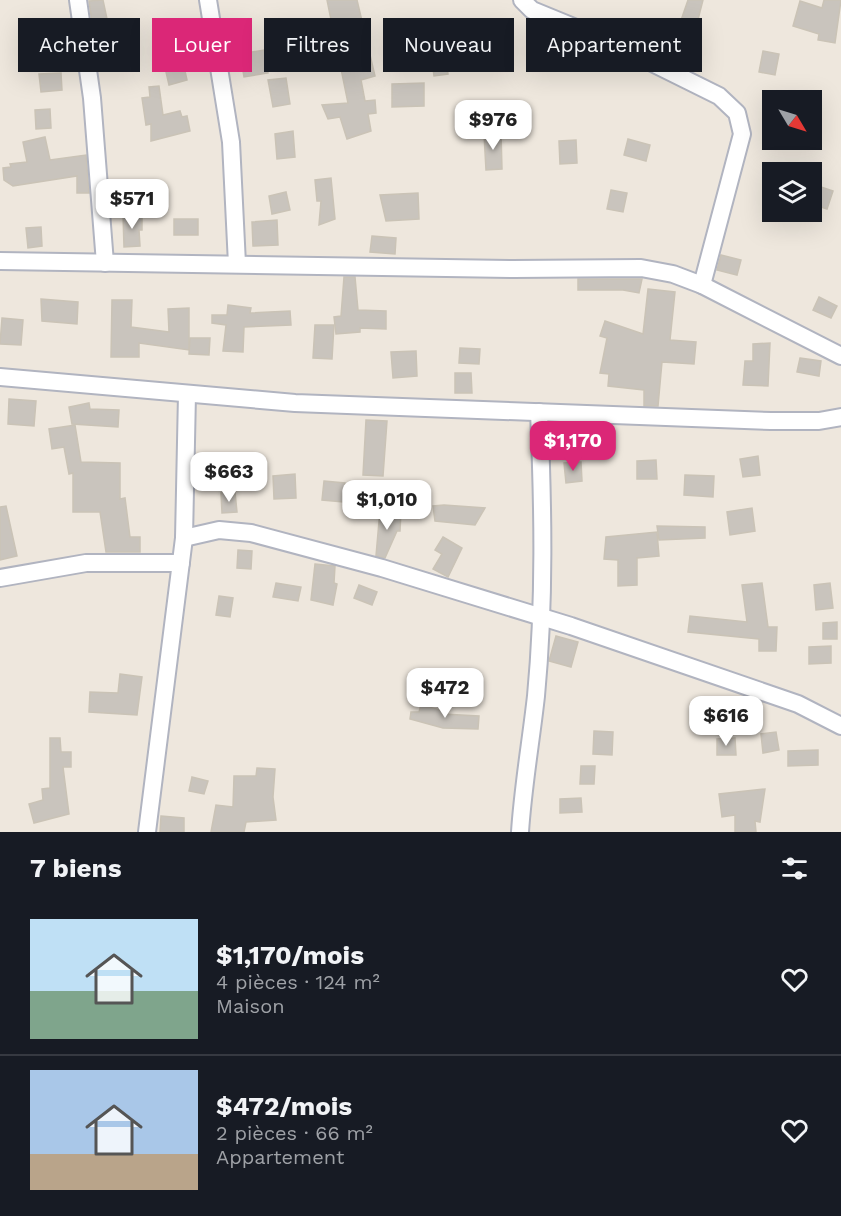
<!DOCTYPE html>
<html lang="fr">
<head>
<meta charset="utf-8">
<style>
	:root { --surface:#171b24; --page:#242831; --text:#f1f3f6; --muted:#9ea1a6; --line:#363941; --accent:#db2777 }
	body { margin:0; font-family:"Work Sans",sans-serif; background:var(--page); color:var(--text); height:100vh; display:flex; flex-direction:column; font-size:22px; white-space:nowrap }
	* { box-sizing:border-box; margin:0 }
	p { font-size:20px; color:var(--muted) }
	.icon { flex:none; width:33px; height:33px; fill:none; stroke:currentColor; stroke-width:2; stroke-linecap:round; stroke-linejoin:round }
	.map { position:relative; height:832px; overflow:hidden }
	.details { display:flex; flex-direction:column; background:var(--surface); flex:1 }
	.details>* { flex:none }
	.hud { position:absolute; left:18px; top:18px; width:806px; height:54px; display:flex; gap:12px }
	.needle { width:39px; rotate:128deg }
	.buttons { position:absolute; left:762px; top:90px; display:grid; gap:12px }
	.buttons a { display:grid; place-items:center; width:60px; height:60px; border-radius:0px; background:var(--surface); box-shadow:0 6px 24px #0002; font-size:30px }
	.price { position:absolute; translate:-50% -51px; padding:0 14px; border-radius:12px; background:#fff; color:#222; font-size:20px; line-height:39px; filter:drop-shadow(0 2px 3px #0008) }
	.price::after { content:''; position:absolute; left:50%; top:36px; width:18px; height:14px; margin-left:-9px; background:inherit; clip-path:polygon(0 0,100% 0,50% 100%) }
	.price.current { background:var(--accent); color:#fff }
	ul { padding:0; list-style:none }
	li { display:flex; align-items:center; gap:18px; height:150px; padding:0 30px }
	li+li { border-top:2px solid var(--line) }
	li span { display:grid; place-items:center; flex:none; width:168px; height:120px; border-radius:0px; color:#555 }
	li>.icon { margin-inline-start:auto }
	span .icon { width:72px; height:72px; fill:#fffc; stroke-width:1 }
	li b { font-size:26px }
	h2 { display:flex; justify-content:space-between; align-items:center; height:72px; padding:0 30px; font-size:26px }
	.pill { padding:0 21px; border-radius:0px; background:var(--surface); box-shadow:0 6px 24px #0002; font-size:21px; line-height:54px }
	.pill.current { background:var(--accent); color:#fff }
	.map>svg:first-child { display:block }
	.building { fill:#c9c4bd; stroke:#cac3b6; stroke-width:1.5 }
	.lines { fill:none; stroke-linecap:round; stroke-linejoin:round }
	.street-casing { stroke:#b1b4c0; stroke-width:20 }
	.street { stroke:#fff; stroke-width:16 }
</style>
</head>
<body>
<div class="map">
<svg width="841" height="832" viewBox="0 0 841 832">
	<rect width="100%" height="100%" fill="#eee7dd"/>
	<!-- building -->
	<g class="building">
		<path d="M 103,0 L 107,19 L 92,23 L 89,1 Z"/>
		<path d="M 327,0 L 357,0 L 375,76 L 361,80 L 365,101 L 375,100 L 376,113 L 368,114 L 371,131 L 347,139 L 340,117 L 328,119 L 322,105 L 348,103 Z"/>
		<path d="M 688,0 L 703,0 L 693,39 L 676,35 Z"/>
		<path d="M 824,0 L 841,0 L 835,43 L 818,40 L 819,34 L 793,26 L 800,1 L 822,8 Z"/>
		<path d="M 264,50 L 268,73 L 244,77 L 240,54 Z"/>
		<path d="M 763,51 L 779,54 L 775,75 L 759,72 Z"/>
		<path d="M 445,52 L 448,74 L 434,76 L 431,54 Z"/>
		<path d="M 182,58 L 187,80 L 169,85 L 164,63 Z"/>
		<path d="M 61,73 L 62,90 L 41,92 L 39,74 Z"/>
		<path d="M 286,78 L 290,104 L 273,107 L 268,80 Z"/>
		<path d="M 424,83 L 424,106 L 392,107 L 392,84 Z"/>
		<path d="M 159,86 L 163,115 L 180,111 L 182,117 L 187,116 L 190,131 L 151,141 L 151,124 L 146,125 L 142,98 L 150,97 L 149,87 Z"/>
		<path d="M 50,109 L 51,128 L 36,129 L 35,110 Z"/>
		<path d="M 506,111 L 506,128 L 489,129 L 488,112 Z"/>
		<path d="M 293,131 L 295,157 L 277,159 L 275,134 Z"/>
		<path d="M 501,133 L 502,169 L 486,170 L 484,134 Z"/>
		<path d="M 45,137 L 50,160 L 86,155 L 89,193 L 77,193 L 77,176 L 13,186 L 4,180 L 3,168 L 11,167 L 10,164 L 27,162 L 23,142 Z"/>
		<path d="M 628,139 L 650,145 L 646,161 L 624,155 Z"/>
		<path d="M 576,140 L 577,163 L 560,164 L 559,141 Z"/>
		<path d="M 331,178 L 335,219 L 319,225 L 321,201 L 317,201 L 315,180 Z"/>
		<path d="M 812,184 L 833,191 L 827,209 L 812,204 Z"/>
		<path d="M 611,190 L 627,193 L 623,212 L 607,209 Z"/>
		<path d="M 286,192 L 290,210 L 272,214 L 269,196 Z"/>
		<path d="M 418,193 L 419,219 L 386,221 L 380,195 Z"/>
		<path d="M 123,215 L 142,215 L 142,230 L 139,230 L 140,246 L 124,247 Z"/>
		<rect x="174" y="219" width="24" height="16"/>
		<path d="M 277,220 L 278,245 L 253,246 L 252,222 Z"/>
		<path d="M 41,227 L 42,246 L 28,248 L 26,228 Z"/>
		<path d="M 372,236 L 396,238 L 395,254 L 370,252 Z"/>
		<path d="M 721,255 L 741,260 L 737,275 L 717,270 Z"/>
		<path d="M 344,277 L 355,277 L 358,310 L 386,311 L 386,329 L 360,328 L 360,332 L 336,334 L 334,317 L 341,316 Z"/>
		<path d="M 578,279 L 642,279 L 639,293 L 623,290 L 578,290 Z"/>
		<path d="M 648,289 L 675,292 L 670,340 L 696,342 L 694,364 L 662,362 L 658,406 L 644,406 L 644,390 L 608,386 L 609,374 L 600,373 L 607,338 L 600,336 L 605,321 L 643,334 Z"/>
		<path d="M 819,297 L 837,306 L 831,318 L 813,310 Z"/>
		<path d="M 41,299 L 78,302 L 77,324 L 42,321 Z"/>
		<path d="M 112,300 L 132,300 L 131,327 L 169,332 L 168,309 L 189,308 L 189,350 L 139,343 L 139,357 L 111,357 Z"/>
		<path d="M 228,305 L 251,308 L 250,313 L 290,311 L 291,325 L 244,327 L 243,352 L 223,351 L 226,325 L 212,323 L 212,315 L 227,315 Z"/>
		<path d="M 2,318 L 23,320 L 21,345 L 0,344 Z"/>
		<path d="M 315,325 L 334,325 L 332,359 L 313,358 Z"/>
		<path d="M 190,338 L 210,338 L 209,355 L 189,354 Z"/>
		<path d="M 770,343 L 768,386 L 743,385 L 745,361 L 753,361 L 753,344 Z"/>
		<path d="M 460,348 L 480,349 L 479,364 L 459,363 Z"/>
		<path d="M 416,351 L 417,376 L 393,378 L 391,352 Z"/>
		<path d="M 800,358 L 821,361 L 819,376 L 797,372 Z"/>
		<path d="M 455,373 L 471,373 L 472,393 L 455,393 Z"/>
		<path d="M 9,399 L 36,401 L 34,426 L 8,424 Z"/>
		<path d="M 89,403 L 90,409 L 119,410 L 118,427 L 72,424 L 69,407 Z"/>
		<path d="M 366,420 L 387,421 L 383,476 L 363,475 Z"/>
		<path d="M 75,425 L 81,462 L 120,463 L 120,499 L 125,498 L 130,537 L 140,537 L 140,552 L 106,552 L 100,512 L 73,512 L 73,473 L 69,474 L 64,447 L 52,449 L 49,429 Z"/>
		<path d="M 554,438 L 573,438 L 574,452 L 554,452 Z"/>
		<path d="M 758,456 L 760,475 L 743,477 L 740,459 Z"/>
		<path d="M 656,460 L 657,479 L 637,479 L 637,461 Z"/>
		<path d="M 581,462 L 582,481 L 566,483 L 564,463 Z"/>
		<path d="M 295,474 L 296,498 L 274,499 L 273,476 Z"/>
		<path d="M 685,475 L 714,476 L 713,497 L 684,495 Z"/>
		<path d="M 324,481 L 345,483 L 343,502 L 322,500 Z"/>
		<path d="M 235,492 L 237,512 L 222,513 L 221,493 Z"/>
		<path d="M 444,505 L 485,508 L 475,525 L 435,521 L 433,506 Z"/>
		<path d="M 6,506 L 17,556 L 0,560 L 0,507 Z"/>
		<path d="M 752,508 L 755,531 L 730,535 L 727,512 Z"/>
		<path d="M 380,510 L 401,511 L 400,531 L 397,531 L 385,558 L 376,556 Z"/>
		<path d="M 657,526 L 705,527 L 705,538 L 659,540 Z"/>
		<path d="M 657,532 L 659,556 L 637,558 L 637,585 L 618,586 L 618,560 L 604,559 L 606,537 Z"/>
		<path d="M 443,537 L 462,548 L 448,577 L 433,569 L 442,554 L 435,550 Z"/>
		<path d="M 238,550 L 252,551 L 251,569 L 237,568 Z"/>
		<path d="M 315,564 L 335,566 L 334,583 L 337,584 L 333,605 L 311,600 Z"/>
		<path d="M 276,583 L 301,587 L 298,601 L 273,597 Z"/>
		<path d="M 762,583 L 768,627 L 777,627 L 776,651 L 759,651 L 759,639 L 688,632 L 690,616 L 747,622 L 742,585 Z"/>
		<path d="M 830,583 L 833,608 L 816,610 L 814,585 Z"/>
		<path d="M 359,585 L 377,592 L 372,605 L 354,598 Z"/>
		<path d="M 219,596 L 233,598 L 230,617 L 216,615 Z"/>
		<path d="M 837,622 L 837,639 L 823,639 L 823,623 Z"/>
		<path d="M 556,636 L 578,642 L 571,667 L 549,661 Z"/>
		<path d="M 831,646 L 831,663 L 809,664 L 809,647 Z"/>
		<path d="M 120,674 L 142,677 L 137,715 L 89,712 L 90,692 L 118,693 Z"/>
		<path d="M 421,705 L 444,711 L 443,714 L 479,716 L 478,729 L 443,728 L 410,719 L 411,712 L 419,712 Z"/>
		<path d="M 594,731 L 613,732 L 612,755 L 593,754 Z"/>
		<path d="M 776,732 L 779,750 L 763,753 L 761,734 Z"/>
		<path d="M 50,738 L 60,738 L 61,752 L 71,752 L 71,767 L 63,767 L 69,814 L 34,823 L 29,804 L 43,800 L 42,789 L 50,788 Z"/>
		<path d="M 735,738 L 736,755 L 717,755 L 717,739 Z"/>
		<path d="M 818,750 L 818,765 L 788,766 L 788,751 Z"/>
		<path d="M 581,766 L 595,766 L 594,784 L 580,784 Z"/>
		<path d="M 257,768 L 275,769 L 273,797 L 276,820 L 246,822 L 244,832 L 211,832 L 216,805 L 233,807 L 234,776 L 256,776 Z"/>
		<path d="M 192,777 L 208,781 L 204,794 L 189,791 Z"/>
		<path d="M 765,789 L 760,822 L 755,821 L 756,832 L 735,832 L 735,815 L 722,817 L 719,794 Z"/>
		<path d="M 581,798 L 582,812 L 560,813 L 560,799 Z"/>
		<path d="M 161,816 L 184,818 L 184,832 L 160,832 Z"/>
	</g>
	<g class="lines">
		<!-- street casing -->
		<g class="street-casing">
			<g id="street">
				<path d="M 78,0 L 92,98 L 105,263"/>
				<path d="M 208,0 L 231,142 L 237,264"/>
				<path d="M 522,0 L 532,10 L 610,42 L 719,96 L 737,113 L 742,134 L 702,285"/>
				<path d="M 0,261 L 513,269 L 641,268 L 673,274 L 702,285 L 841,356"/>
				<path d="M 0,377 L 295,403 L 771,421 L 819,421 L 841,417"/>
				<path d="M 184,538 L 219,530 L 251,533 L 382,568 L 571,626 L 798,704 L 841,726"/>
				<path d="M 0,578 L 86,563 L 181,563"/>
				<path d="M 147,832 L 184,538 L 187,394"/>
				<path d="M 520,832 C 523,786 531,741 536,696 C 545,601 543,506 539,412"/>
			</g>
		</g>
		<!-- street -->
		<use href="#street" class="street"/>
	</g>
</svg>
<div class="buttons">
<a><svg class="needle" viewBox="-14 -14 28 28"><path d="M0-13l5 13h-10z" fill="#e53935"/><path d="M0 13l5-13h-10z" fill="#9ea1a6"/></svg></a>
<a><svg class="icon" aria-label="layers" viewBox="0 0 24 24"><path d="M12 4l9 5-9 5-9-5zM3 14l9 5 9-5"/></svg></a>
</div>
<b class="price" style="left:493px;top:151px">$976</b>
<b class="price" style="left:132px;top:230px">$571</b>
<b class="price current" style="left:573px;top:472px">$1,170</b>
<b class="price" style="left:229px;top:503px">$663</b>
<b class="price" style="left:387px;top:531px">$1,010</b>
<b class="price" style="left:445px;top:719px">$472</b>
<b class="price" style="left:726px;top:747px">$616</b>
<div class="hud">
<a class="pill">Acheter</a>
<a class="pill current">Louer</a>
<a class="pill">Filtres</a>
<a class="pill">Nouveau</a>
<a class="pill">Appartement</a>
</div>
</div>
<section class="details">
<h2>7 biens<svg class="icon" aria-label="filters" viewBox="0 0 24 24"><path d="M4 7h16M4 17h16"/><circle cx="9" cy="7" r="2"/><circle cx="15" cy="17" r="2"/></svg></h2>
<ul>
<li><span style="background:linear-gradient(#bfe0f5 60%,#7fa58c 0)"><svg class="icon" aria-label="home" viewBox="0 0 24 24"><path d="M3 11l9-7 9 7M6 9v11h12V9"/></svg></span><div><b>$1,170/mois</b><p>4 pièces · 124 m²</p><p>Maison</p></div><svg class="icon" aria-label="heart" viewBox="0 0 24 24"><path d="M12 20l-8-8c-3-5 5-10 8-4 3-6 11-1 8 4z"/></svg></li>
<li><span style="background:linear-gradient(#a9c7e8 70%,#b9a48a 0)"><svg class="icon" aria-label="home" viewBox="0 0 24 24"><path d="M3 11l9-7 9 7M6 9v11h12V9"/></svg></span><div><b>$472/mois</b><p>2 pièces · 66 m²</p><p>Appartement</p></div><svg class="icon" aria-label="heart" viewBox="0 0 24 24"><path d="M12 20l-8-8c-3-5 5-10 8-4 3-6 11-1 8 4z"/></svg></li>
</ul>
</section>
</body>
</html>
